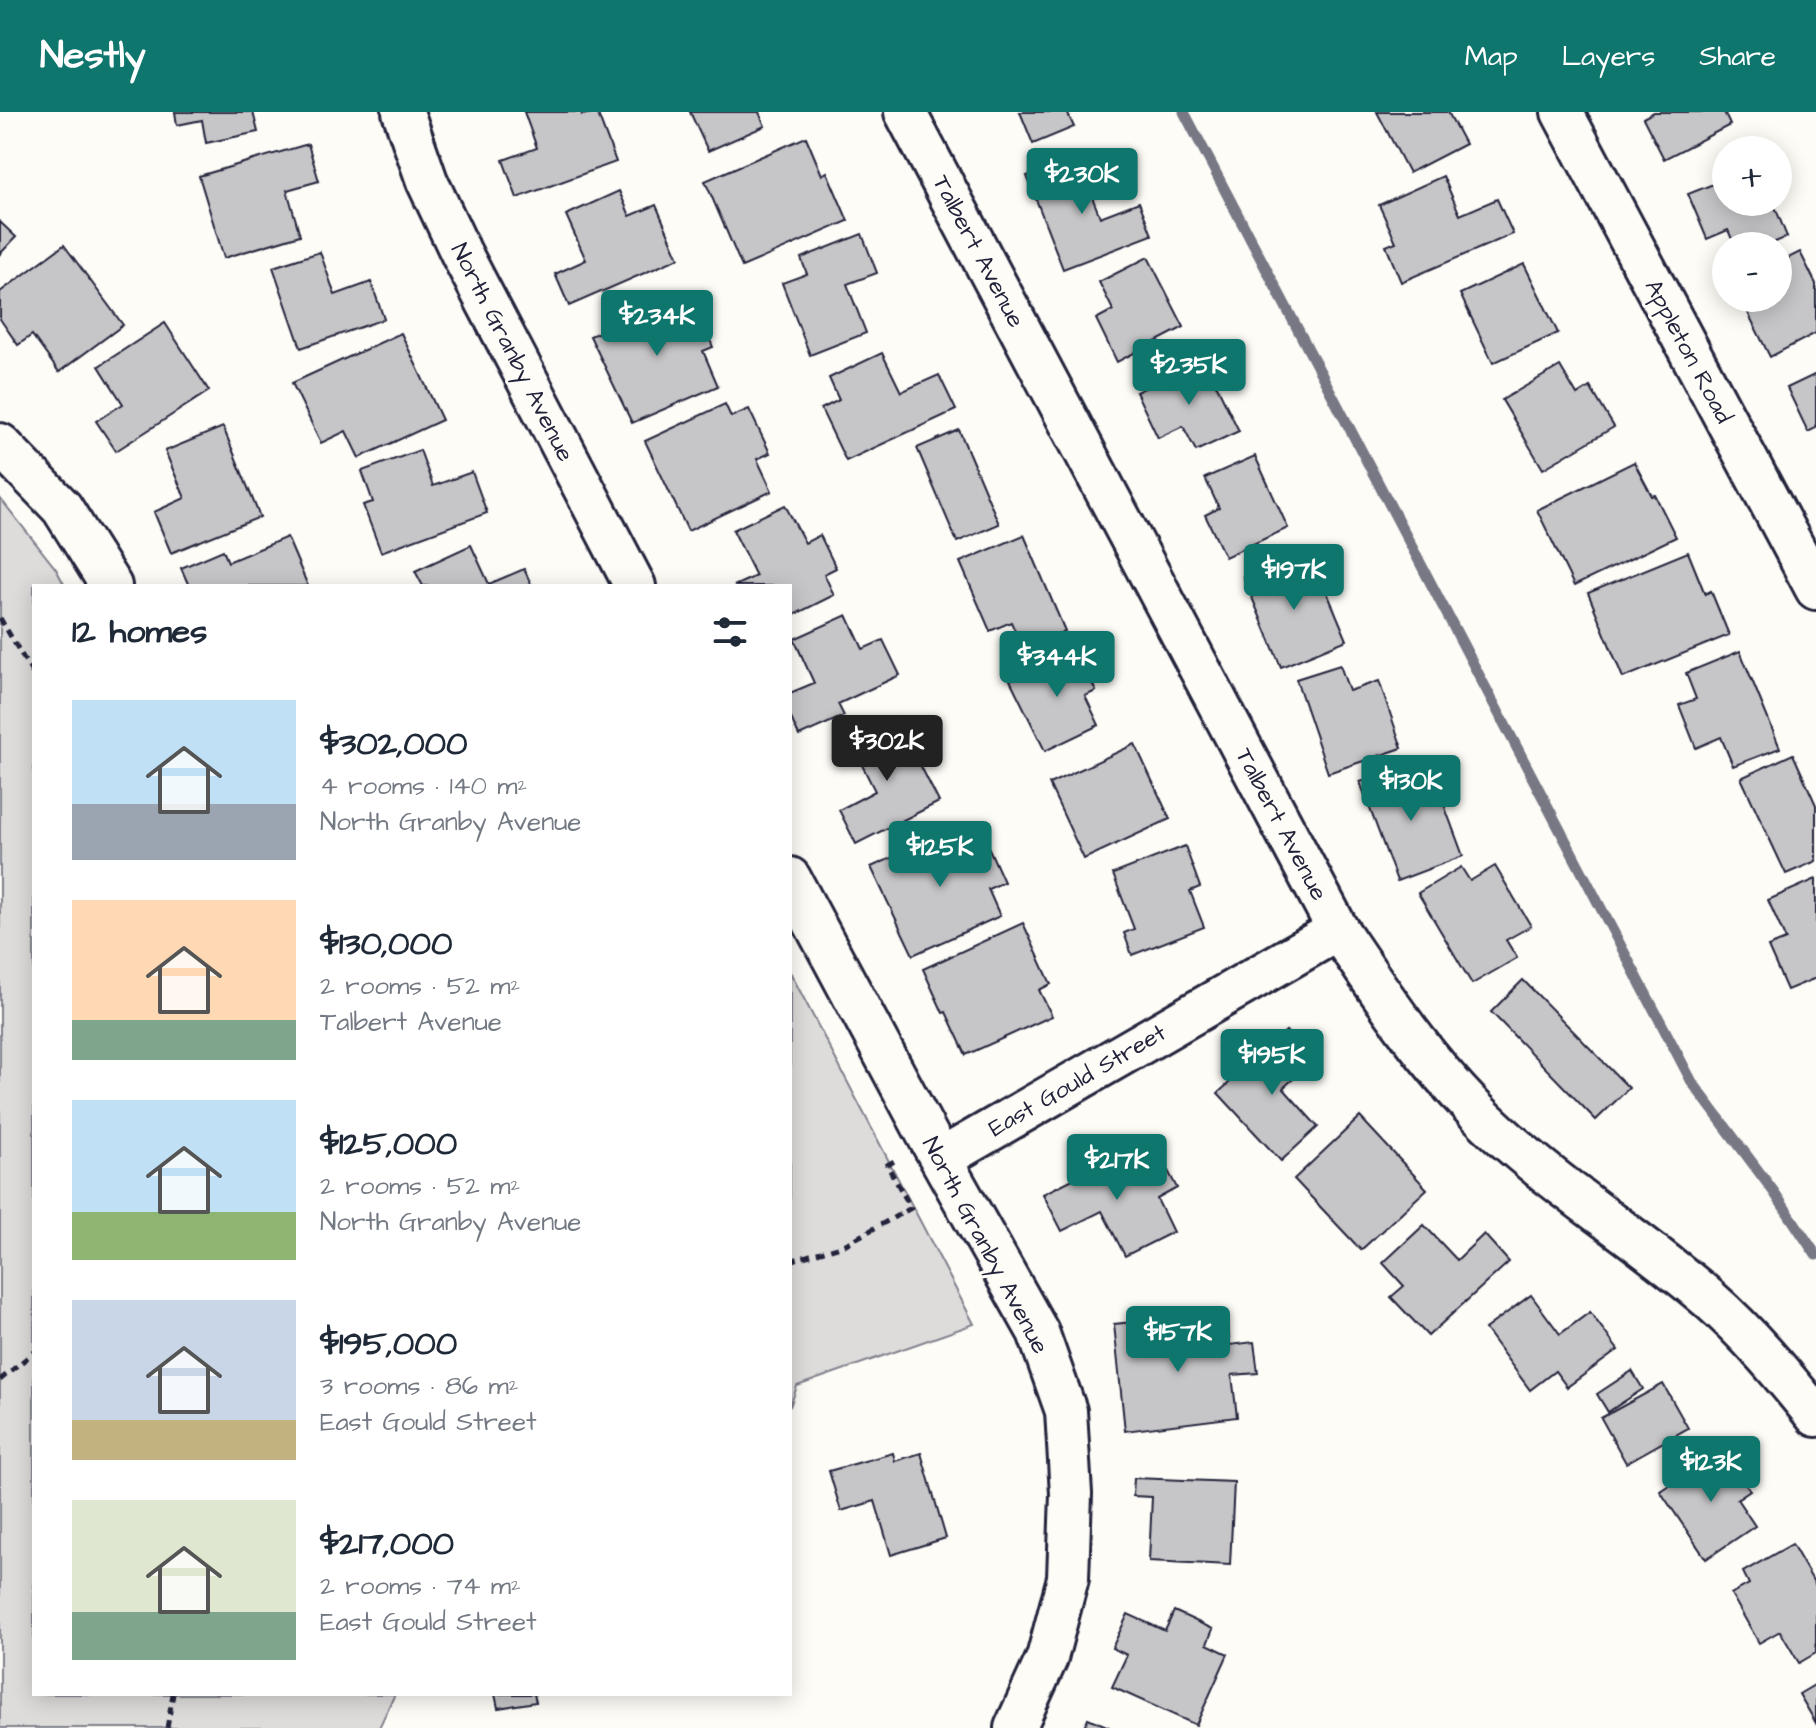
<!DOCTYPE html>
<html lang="en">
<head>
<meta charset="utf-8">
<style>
	:root { --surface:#fff; --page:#f6f6f7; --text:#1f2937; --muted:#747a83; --accent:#0f766e }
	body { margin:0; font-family:"Architects Daughter",sans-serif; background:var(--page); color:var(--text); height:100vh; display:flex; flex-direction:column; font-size:30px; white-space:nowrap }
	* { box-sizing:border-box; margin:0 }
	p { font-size:26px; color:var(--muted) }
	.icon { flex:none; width:44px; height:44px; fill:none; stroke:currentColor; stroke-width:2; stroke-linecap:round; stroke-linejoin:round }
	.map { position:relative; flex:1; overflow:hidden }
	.drawer { position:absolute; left:32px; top:472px; width:760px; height:1112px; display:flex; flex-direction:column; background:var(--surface); border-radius:0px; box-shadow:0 4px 20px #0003 }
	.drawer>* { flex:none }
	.tools { position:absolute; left:1712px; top:24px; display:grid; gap:16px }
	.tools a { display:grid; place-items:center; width:80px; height:80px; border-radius:50%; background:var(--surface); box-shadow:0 4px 20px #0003; font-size:40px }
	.price { position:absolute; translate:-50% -68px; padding:0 18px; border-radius:8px; background:var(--accent); color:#fff; font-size:26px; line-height:52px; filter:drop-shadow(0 2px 4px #0008) }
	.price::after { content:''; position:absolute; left:50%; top:48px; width:24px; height:18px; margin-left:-12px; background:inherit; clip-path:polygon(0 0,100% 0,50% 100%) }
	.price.on { background:#222; color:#fff }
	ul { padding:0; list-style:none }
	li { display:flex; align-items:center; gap:24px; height:200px; padding:0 40px }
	li span { display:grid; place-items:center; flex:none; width:224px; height:160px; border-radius:0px; color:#555 }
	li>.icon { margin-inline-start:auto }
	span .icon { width:96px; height:96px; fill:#fffc; stroke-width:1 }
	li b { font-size:34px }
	h2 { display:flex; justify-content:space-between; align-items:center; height:96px; padding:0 40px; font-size:34px }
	header { display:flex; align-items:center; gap:48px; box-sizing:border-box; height:112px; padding:0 40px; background:var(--accent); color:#fff }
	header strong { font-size:38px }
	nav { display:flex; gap:44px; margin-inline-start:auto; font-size:28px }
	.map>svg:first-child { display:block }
	.green { fill:#dddcdb; stroke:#807f8b; stroke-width:2 }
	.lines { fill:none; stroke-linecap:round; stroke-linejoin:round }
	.stream { stroke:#787885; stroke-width:11 }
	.building { fill:#c6c6c8; stroke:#22223b; stroke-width:2 }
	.minor-casing { stroke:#22223b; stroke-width:46 }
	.path { stroke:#22223b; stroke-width:5; stroke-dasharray:8 6; stroke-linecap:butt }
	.minor { stroke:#fdfcf7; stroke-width:40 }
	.labels { text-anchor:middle; stroke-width:6; stroke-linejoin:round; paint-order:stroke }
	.street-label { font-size:24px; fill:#22223b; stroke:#fdfcf7 }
</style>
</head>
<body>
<header>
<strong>Nestly</strong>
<nav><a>Map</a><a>Layers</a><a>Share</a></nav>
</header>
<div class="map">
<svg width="1816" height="1616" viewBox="0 0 1816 1616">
	<rect width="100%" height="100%" fill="#fdfcf7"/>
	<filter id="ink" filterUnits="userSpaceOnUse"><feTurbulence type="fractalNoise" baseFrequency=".0125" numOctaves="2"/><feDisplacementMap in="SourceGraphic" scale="16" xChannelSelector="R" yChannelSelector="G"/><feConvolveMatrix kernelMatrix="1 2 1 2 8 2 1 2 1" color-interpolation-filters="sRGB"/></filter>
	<g filter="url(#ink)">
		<!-- green -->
		<g class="green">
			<path d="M 0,386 L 56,457 L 65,474 L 34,474 L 34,1582 L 395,1582 L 379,1616 L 0,1616 Z"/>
			<path d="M 790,860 L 974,1212 L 797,1274 L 790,1295 Z"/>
		</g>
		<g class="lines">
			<!-- stream -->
			<path class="stream" d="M 1184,0 L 1692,970 L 1774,1080 L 1816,1143"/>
		</g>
		<!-- building -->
		<g class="building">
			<path d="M 175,0 L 253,0 L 258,20 L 206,31 L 202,8 L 177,13 Z"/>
			<path d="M 524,0 L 581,0 L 582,3 L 597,0 L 616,50 L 517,86 L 503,48 L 537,36 Z"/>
			<path d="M 690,0 L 759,0 L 765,14 L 708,39 Z"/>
			<path d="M 1020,0 L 1067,0 L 1074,15 L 1033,32 Z"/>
			<path d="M 1377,0 L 1448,0 L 1465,32 L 1409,61 Z"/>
			<path d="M 1654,0 L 1724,0 L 1730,13 L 1664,47 L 1643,6 Z"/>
			<path d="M 806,25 L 822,63 L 827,60 L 848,109 L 742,155 L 705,69 Z"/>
			<path d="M 308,32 L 319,69 L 287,78 L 300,123 L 224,146 L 199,64 Z"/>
			<path d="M 1076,44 L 1100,105 L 1139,90 L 1152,123 L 1063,157 L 1027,64 Z"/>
			<path d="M 1443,64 L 1460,103 L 1497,87 L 1513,122 L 1401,170 L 1386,134 L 1396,130 L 1379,93 Z"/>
			<path d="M 1726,67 L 1726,90 L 1773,90 L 1787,125 L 1766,134 L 1735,134 L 1728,118 L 1707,127 L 1688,82 Z"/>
			<path d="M 619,79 L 630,104 L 656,93 L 679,146 L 569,194 L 555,162 L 586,148 L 566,103 Z"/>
			<path d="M 0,110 L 16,125 L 0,142 Z"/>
			<path d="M 862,122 L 877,161 L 847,172 L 866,221 L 810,243 L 782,171 L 807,162 L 801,146 Z"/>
			<path d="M 64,133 L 123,213 L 59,260 L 32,223 L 18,233 L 0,207 L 0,180 Z"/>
			<path d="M 320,140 L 335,183 L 371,170 L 384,207 L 301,236 L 273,155 Z"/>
			<path d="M 1800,140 L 1816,172 L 1816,221 L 1770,245 L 1748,201 L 1765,192 L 1762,186 L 1778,186 L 1778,151 Z"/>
			<path d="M 1148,145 L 1184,215 L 1117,250 L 1096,207 L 1113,198 L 1099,170 Z"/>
			<path d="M 1524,152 L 1558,221 L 1493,251 L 1460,182 Z"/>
			<path d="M 689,181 L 713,235 L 703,239 L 718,274 L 632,311 L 590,224 Z"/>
			<path d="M 165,211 L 209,279 L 116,339 L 96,309 L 123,292 L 99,254 Z"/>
			<path d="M 401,221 L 442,308 L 359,346 L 346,319 L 321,331 L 292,271 Z"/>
			<path d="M 882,241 L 901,280 L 939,263 L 956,298 L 846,349 L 821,297 L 839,288 L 829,266 Z"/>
			<path d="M 1204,248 L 1239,319 L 1196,339 L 1183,314 L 1158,326 L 1136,280 Z"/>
			<path d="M 1560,254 L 1577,283 L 1590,275 L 1614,315 L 1543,357 L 1502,288 Z"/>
			<path d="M 1816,262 L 1816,316 L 1808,320 L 1787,276 Z"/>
			<path d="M 725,292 L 731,305 L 749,297 L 770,341 L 757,347 L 772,379 L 688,419 L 645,329 Z"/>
			<path d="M 223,315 L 260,405 L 171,441 L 154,400 L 185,386 L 165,339 Z"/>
			<path d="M 959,318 L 999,412 L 957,430 L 917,336 Z"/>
			<path d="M 420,338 L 433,374 L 472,360 L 487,401 L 381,440 L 363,393 L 373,390 L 362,359 Z"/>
			<path d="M 1255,344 L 1288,416 L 1225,445 L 1205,403 L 1219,396 L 1205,366 Z"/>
			<path d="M 1634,350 L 1652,384 L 1655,383 L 1676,425 L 1574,474 L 1537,398 Z"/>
			<path d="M 785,393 L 805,431 L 820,423 L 836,456 L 824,462 L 834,483 L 790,505 L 790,474 L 734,474 L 756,464 L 733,418 Z"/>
			<path d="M 1024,423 L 1065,519 L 1023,537 L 1011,510 L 990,519 L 960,450 Z"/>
			<path d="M 287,425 L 308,474 L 189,474 L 181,456 L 223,438 L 228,450 Z"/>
			<path d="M 471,433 L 489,472 L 524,457 L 532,474 L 423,474 L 415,459 Z"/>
			<path d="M 1688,440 L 1705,482 L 1711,479 L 1729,523 L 1623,566 L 1588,481 Z"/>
			<path d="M 1290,445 L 1302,474 L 1321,466 L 1347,528 L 1281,555 L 1243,464 Z"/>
			<path d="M 847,503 L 863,537 L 883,528 L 900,563 L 838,592 L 844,604 L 799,624 L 790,604 L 790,581 L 814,571 L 794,527 Z"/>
			<path d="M 1074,536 L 1096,579 L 1085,584 L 1099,613 L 1045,639 L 1010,568 Z"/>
			<path d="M 1740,539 L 1780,636 L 1733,654 L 1721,625 L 1696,636 L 1679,593 L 1696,587 L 1686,561 Z"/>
			<path d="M 1340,553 L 1349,579 L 1379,569 L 1402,636 L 1328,661 L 1296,567 Z"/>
			<path d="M 896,605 L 939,690 L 856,732 L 839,698 L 875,679 L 850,629 Z"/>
			<path d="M 1135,632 L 1170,707 L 1084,747 L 1049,672 Z"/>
			<path d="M 1793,642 L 1816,693 L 1816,749 L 1786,762 L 1741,666 Z"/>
			<path d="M 1400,655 L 1407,673 L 1433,663 L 1463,744 L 1397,769 L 1360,670 Z"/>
			<path d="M 957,717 L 964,731 L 983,723 L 1004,770 L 988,777 L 1000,804 L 913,843 L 871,755 Z"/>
			<path d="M 1185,734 L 1200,775 L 1190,779 L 1204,815 L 1132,843 L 1124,821 L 1134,817 L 1113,762 Z"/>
			<path d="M 1495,754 L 1531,814 L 1506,828 L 1517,846 L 1472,872 L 1418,781 L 1461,755 L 1470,769 Z"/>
			<path d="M 1816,767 L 1816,866 L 1787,878 L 1768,835 L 1786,828 L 1768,788 Z"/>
			<path d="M 1023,811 L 1051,872 L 1039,878 L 1052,904 L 966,943 L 946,900 L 943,901 L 923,857 Z"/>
			<path d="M 1523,868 L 1629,976 L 1596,1008 L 1491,900 Z"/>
			<path d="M 1286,919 L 1313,949 L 1283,976 L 1318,1015 L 1281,1049 L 1218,981 Z"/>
			<path d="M 1360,1005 L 1427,1077 L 1361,1138 L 1294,1067 Z"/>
			<path d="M 1126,1040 L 1139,1064 L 1164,1051 L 1177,1076 L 1157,1087 L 1173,1120 L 1125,1144 L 1102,1099 L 1062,1119 L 1043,1082 Z"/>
			<path d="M 1424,1113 L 1457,1148 L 1484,1122 L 1509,1150 L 1428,1224 L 1391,1185 L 1404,1174 L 1383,1151 Z"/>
			<path d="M 1531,1183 L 1560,1222 L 1590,1200 L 1618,1238 L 1567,1275 L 1555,1259 L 1530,1278 L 1485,1217 Z"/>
			<path d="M 1162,1207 L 1163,1222 L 1228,1215 L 1230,1233 L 1254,1230 L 1258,1261 L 1232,1263 L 1237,1305 L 1125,1319 L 1114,1212 Z"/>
			<path d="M 1632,1259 L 1643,1277 L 1608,1300 L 1597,1282 Z"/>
			<path d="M 1663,1272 L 1688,1316 L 1626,1351 L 1601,1306 Z"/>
			<path d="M 1722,1338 L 1750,1378 L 1737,1387 L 1755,1414 L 1706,1447 L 1660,1379 Z"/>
			<path d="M 893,1341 L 895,1349 L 921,1341 L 946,1426 L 891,1443 L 875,1389 L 841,1399 L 829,1359 Z"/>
			<path d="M 1134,1366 L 1234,1370 L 1230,1453 L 1149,1449 L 1152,1385 L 1133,1384 Z"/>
			<path d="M 1792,1432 L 1816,1474 L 1816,1541 L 1799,1551 L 1780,1519 L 1759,1531 L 1731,1482 L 1749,1472 L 1743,1460 Z"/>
			<path d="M 1174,1499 L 1213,1517 L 1207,1532 L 1228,1542 L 1196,1613 L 1112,1575 L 1127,1543 L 1112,1536 L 1128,1502 L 1165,1519 Z"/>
			<path d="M 1816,1572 L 1816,1611 L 1799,1582 Z"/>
			<path d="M 495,1582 L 534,1582 L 536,1590 L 498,1596 Z"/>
			<path d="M 1088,1606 L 1109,1615 L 1084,1616 Z"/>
		</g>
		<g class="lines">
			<!-- minor casing -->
			<g class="minor-casing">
				<g id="minor">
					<path d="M 403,0 L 427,69 L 462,143 L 635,474"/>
					<path d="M 905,0 L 1338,818 C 1380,880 1421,943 1474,997 C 1545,1069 1633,1121 1709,1187 C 1749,1222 1783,1263 1816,1304"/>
					<path d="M 1562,0 L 1816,477"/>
					<path d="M 0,332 L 62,396 L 111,474"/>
					<path d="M 790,766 L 930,1028 L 1038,1220 L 1066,1299 L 1071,1382 L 1068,1466 L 1047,1546 L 1015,1616"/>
					<path d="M 941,1047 L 1338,818"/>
				</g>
			</g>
			<!-- path -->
			<g class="path">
				<path d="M 0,506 L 34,564"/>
				<path d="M 790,1149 L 844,1133 L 911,1096 L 887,1053 L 898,1047"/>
				<path d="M 0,1268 L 34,1240"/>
				<path d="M 167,1616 L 173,1582"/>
			</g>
			<!-- minor -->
			<use href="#minor" class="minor"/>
		</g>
	</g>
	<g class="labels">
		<!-- street labels -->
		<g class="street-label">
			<text transform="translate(979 139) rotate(62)" y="8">Talbert Avenue</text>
			<text transform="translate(1689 239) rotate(62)" y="8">Appleton Road</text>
			<text transform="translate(513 240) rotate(63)" y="8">North Granby Avenue</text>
			<text transform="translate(1282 712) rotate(62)" y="8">Talbert Avenue</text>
			<text transform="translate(1077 968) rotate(-30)" y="8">East Gould Street</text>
			<text transform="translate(986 1133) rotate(62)" y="8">North Granby Avenue</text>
		</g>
	</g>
</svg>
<div class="tools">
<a>+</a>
<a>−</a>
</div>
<b class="price" style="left:1082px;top:104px">$230K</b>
<b class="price" style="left:657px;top:246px">$234K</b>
<b class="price" style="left:1189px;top:295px">$235K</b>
<b class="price" style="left:1294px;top:500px">$197K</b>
<b class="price" style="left:1057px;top:587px">$344K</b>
<b class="price on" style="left:887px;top:671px">$302K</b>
<b class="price" style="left:1411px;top:711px">$130K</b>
<b class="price" style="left:940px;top:777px">$125K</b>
<b class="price" style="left:1272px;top:985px">$195K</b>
<b class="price" style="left:1117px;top:1090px">$217K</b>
<b class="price" style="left:1178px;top:1262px">$157K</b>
<b class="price" style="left:1711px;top:1392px">$123K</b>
<section class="drawer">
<h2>12 homes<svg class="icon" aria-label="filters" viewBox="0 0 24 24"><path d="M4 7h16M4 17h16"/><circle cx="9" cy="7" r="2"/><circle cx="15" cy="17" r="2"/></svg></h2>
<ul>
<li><span style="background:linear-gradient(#bfe0f5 65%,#9aa5b1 0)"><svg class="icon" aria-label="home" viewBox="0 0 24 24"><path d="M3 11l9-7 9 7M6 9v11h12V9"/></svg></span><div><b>$302,000</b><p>4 rooms · 140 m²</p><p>North Granby Avenue</p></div></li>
<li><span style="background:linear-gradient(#ffd9b3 75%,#7fa58c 0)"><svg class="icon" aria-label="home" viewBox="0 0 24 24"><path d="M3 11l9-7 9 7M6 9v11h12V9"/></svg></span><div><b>$130,000</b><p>2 rooms · 52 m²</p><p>Talbert Avenue</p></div></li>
<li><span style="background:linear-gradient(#bfe0f5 70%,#8fb573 0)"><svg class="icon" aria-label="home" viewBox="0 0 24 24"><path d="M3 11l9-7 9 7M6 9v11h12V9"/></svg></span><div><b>$125,000</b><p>2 rooms · 52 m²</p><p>North Granby Avenue</p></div></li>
<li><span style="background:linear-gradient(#c9d6e8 75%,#c2b280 0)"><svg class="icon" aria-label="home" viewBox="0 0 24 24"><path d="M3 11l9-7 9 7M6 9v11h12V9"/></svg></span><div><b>$195,000</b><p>3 rooms · 86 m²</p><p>East Gould Street</p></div></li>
<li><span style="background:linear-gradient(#dfe7d0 70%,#7fa58c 0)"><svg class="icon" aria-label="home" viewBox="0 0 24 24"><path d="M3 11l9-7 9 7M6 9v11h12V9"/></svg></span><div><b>$217,000</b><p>2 rooms · 74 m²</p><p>East Gould Street</p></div></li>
</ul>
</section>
</div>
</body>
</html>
